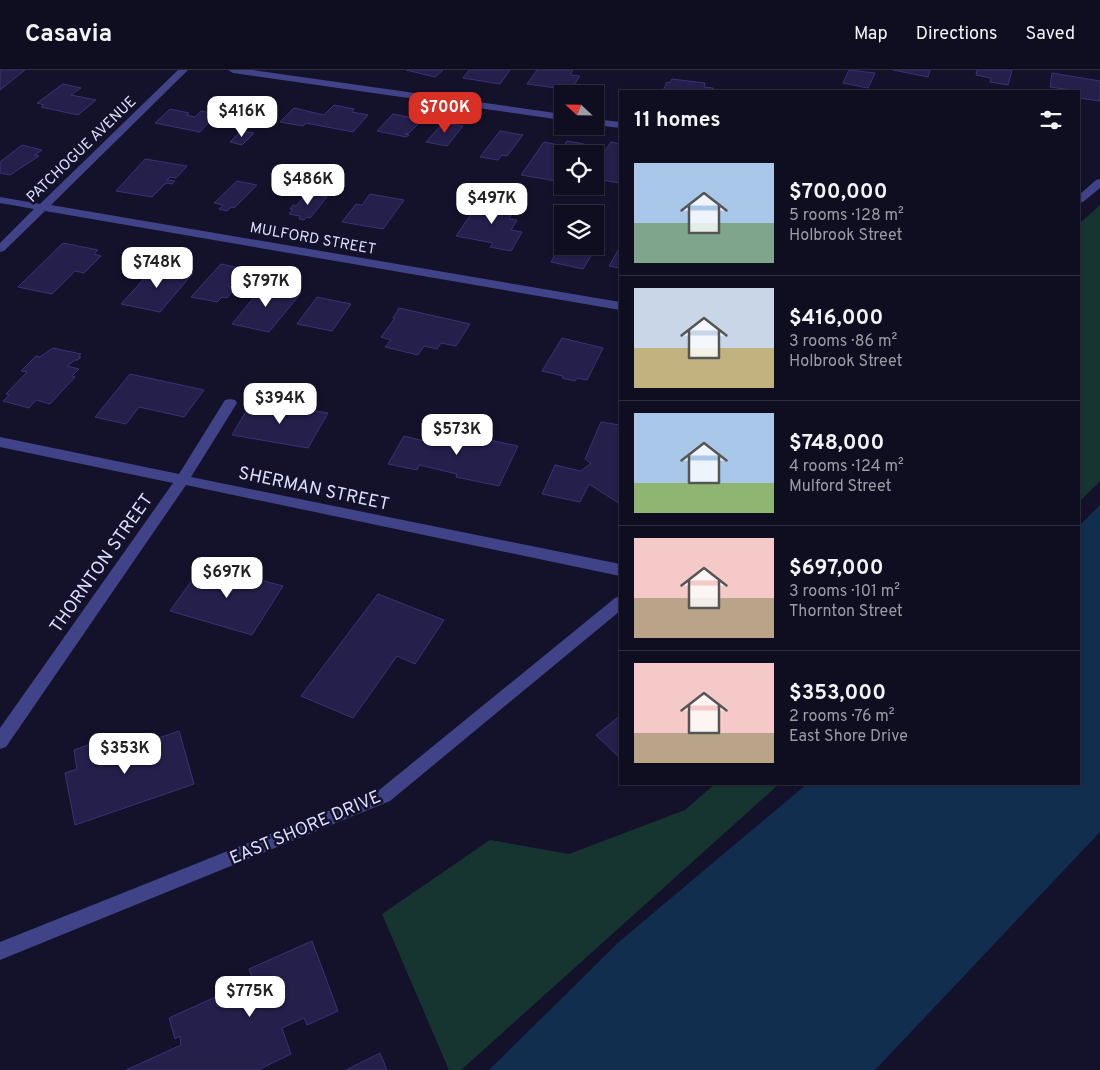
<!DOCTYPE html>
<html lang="en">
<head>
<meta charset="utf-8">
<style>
	:root { --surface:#0f0e20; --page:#1d1c2d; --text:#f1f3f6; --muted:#9b9ca5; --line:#2f2e3e; --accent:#d93025 }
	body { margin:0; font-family:Overpass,sans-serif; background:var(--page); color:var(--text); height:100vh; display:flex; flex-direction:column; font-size:19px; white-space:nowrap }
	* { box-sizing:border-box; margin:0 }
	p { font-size:16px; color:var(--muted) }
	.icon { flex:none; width:28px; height:28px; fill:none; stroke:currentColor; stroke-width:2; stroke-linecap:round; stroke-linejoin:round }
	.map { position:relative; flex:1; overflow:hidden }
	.panel { position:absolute; left:619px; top:20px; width:461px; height:695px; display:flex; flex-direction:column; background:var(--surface); border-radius:0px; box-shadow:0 1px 4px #0004,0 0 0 1px var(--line) }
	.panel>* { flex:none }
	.needle { width:32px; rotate:292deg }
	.fabs { position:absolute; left:554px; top:15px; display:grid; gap:10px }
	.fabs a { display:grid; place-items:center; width:50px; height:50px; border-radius:0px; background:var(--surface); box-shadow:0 1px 4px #0004,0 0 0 1px var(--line); font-size:25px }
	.price { position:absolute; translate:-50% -42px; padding:0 11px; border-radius:10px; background:#fff; color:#222; font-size:16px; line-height:32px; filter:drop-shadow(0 1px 2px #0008) }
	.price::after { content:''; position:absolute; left:50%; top:30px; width:15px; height:11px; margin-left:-8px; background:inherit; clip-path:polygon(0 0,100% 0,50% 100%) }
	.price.selected { background:var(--accent); color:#fff }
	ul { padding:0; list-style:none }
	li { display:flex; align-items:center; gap:15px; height:125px; padding:0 15px }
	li+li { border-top:1px solid var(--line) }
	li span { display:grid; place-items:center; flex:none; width:140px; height:100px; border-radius:0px; color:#555 }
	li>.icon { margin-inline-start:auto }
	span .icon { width:60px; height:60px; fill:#fffc; stroke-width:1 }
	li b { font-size:21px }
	h2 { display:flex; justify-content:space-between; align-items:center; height:60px; padding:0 15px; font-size:21px }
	header { display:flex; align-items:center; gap:30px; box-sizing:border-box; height:70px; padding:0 25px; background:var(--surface); border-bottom:1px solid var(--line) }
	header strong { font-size:24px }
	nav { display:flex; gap:28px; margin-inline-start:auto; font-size:18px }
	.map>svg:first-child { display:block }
	.green { fill:#163531 }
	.water { fill:#122e4f }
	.building { fill:#241f4b; stroke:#3a3276 }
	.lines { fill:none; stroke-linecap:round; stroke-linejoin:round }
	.street { fill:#404387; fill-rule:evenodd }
	.labels { text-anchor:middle; stroke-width:5; stroke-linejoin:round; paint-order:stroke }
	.far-street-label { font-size:15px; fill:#dedefe; stroke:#14122b }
	.street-label { font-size:18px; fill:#dedefe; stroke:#14122b }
</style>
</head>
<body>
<header>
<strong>Casavia</strong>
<nav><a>Map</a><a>Directions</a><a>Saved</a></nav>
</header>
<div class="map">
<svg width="1100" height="1000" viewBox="0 0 1100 1000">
	<rect width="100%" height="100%" fill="#14122b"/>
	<!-- green -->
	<g class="green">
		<path d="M 1100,135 L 1100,411 L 1079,432 L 1079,154 Z"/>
		<path d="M 715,714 L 779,714 L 461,1000 L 449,1000 L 382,844 L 490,770 L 569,784 L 685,740 Z"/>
	</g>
	<!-- water -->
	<path class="water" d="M 1100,435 L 1100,762 L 875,1000 L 489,1000 L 620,871 L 807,714 L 1079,714 L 1079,456 Z"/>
	<!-- building -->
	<g class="building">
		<path d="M 0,0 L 25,0 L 0,20 Z"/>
		<path d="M 406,0 L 443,0 L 435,7 Z"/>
		<path d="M 469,0 L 510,0 L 500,14 L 463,8 Z"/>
		<path d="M 537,0 L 573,0 L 570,5 L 580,6 L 572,18 L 566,16 L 564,19 L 527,14 Z"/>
		<path d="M 849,0 L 875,3 L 868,18 L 843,13 Z"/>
		<path d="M 893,0 L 930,0 L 928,7 Z"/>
		<path d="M 977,0 L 1012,0 L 1008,15 L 990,12 L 991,8 L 976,5 Z"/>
		<path d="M 1052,3 L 1100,11 L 1100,31 L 1079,28 L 1079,21 L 1050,17 Z"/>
		<path d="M 672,9 L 705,13 L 704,17 L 713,18 L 712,21 L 716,21 L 663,21 L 667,12 L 670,13 Z"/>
		<path d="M 63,14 L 81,18 L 71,25 L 96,30 L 78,45 L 41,37 L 44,35 L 37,33 Z"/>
		<path d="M 334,35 L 354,39 L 352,42 L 368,45 L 353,62 L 306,53 L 303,56 L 280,52 L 294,38 L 324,45 Z"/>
		<path d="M 170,39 L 189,43 L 186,45 L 195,47 L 201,41 L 229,46 L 222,54 L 210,51 L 200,62 L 155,53 Z"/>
		<path d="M 393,44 L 422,50 L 409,63 L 405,64 L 409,65 L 406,67 L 377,61 Z"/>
		<path d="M 443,53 L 463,56 L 447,76 L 426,72 Z"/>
		<path d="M 241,61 L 254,63 L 242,75 L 230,72 Z"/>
		<path d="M 500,61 L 523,65 L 507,86 L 502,85 L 498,90 L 480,87 Z"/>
		<path d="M 567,71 L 584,74 L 581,79 L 588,80 L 586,84 L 562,84 L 562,112 L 521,105 L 544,72 L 564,76 Z"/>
		<path d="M 611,72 L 620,74 L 620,113 L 595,109 L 595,96 Z"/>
		<path d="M 22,75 L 42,80 L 35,85 L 39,86 L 10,105 L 0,103 L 0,92 Z"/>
		<path d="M 145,89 L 187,96 L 176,108 L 170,107 L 167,110 L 175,111 L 172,114 L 166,113 L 152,127 L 116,121 Z"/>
		<path d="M 237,111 L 257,115 L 234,138 L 231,137 L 227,141 L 219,139 L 223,135 L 214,133 Z"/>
		<path d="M 468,113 L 484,116 L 474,128 L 458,125 Z"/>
		<path d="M 307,123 L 327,127 L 310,148 L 307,147 L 304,150 L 299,149 L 300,146 L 289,144 L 293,139 L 290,139 L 293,135 L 296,136 Z"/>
		<path d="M 370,124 L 404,130 L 383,159 L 342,152 L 356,134 L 362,135 Z"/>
		<path d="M 488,129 L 510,133 L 507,139 L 515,140 L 509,149 L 517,150 L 511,160 L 522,162 L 511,181 L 490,177 L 493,173 L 456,166 L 478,134 L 484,135 Z"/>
		<path d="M 595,166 L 602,168 L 583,199 L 551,192 L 562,173 L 562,176 L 595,176 Z"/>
		<path d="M 63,173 L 98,180 L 94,184 L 101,186 L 84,203 L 75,201 L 52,224 L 18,217 Z"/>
		<path d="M 620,177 L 620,198 L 609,196 Z"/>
		<path d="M 221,194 L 243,199 L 228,216 L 235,218 L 227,228 L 222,227 L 217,232 L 191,227 Z"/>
		<path d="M 156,196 L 193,203 L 160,242 L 121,234 Z"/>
		<path d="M 264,215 L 301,223 L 269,262 L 232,254 Z"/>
		<path d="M 317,227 L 351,234 L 332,261 L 297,254 Z"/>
		<path d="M 399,238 L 470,254 L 456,276 L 441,273 L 437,279 L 424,276 L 418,285 L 385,277 L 391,270 L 381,267 L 395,248 L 393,248 Z"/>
		<path d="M 562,268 L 603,278 L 587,310 L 577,308 L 575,311 L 562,308 L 563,306 L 542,301 Z"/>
		<path d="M 53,278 L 81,284 L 78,287 L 81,287 L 78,290 L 75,290 L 67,296 L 79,299 L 72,306 L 75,307 L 50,334 L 36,330 L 29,338 L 3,331 L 9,325 L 6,324 L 27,302 L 21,301 L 36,286 L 40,287 Z"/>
		<path d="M 130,304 L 204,320 L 184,347 L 139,337 L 126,354 L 95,347 Z"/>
		<path d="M 251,333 L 308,343 L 309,340 L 328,343 L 308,378 L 232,365 Z"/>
		<path d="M 601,352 L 620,355 L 620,434 L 589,414 L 580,432 L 542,424 L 555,395 L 581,401 L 591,393 L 585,389 Z"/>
		<path d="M 432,358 L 518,376 L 499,416 L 456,407 L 457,404 L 419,395 L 417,400 L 388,394 L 404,366 L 424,371 Z"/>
		<path d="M 203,495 L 283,516 L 252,565 L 170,541 Z"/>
		<path d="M 378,524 L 444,550 L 415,594 L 397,586 L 353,648 L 301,626 Z"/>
		<path d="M 620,646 L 620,688 L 596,665 Z"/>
		<path d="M 179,661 L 194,714 L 75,755 L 65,703 L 77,699 L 74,680 L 114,666 L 118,682 Z"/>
		<path d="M 312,871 L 338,941 L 307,955 L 304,948 L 282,958 L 291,984 L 258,1000 L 126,1000 L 181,975 L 180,966 L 175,969 L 169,948 L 231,920 L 233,927 L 256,918 L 249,899 Z"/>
		<path d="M 380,983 L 387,1000 L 346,1000 Z"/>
	</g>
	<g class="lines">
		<!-- street -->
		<g class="street">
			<path d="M 178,0 L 188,0 L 51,135 L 620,232 L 620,240 L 45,141 L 4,181 L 0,182 L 0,173 L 34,139 L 0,133 L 0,127 L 40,134 Z"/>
			<path d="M 228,0 L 253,0 L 562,44 L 562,50 L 233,3 Z"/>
			<path d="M 595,49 L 620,52 L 620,58 L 595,55 Z"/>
			<path d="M 1100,109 L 1100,118 L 1083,132 L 1079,133 L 1079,125 L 1096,110 Z"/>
			<path d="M 230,329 L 235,330 L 237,333 L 191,407 L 620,494 L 620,506 L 186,415 L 6,677 L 0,679 L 0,658 L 173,413 L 0,377 L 0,367 L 179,404 L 225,330 Z"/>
			<path d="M 620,526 L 620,541 L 390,731 L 0,890 L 0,872 L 378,721 L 615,528 Z"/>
		</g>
	</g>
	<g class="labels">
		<!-- far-street labels -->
		<g class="far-street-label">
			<text transform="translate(81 79) rotate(-44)" y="5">PATCHOGUE AVENUE</text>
			<text transform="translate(313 168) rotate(10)" y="5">MULFORD STREET</text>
		</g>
		<!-- street labels -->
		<g class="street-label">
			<text transform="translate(314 418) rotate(12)" y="6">SHERMAN STREET</text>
			<text transform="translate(101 493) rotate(-55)" y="6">THORNTON STREET</text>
			<text transform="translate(305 757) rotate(-23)" y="6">EAST SHORE DRIVE</text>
		</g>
	</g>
</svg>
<div class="fabs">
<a><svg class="needle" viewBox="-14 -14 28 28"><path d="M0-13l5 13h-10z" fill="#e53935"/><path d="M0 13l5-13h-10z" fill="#9b9ca5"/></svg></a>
<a><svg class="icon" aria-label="locate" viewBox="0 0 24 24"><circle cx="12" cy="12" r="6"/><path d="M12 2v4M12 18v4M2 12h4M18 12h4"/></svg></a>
<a><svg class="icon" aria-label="layers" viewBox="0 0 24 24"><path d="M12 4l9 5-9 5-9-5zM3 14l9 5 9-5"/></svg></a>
</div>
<b class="price selected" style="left:445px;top:64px">$700K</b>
<b class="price" style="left:242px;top:68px">$416K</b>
<b class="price" style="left:308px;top:136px">$486K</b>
<b class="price" style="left:492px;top:155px">$497K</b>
<b class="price" style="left:157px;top:219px">$748K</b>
<b class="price" style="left:266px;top:238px">$797K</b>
<b class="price" style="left:280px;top:355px">$394K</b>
<b class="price" style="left:457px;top:386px">$573K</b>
<b class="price" style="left:227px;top:529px">$697K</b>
<b class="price" style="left:125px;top:705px">$353K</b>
<b class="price" style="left:250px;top:948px">$775K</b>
<section class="panel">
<h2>11 homes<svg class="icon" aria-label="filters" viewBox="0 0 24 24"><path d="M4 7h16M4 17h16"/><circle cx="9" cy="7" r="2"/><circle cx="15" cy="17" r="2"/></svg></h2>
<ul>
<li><span style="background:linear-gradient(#a9c7e8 60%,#7fa58c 0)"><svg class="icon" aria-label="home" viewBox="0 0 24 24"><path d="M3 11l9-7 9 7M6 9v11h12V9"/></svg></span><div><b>$700,000</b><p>5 rooms · 128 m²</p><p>Holbrook Street</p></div></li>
<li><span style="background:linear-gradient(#c9d6e8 60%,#c2b280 0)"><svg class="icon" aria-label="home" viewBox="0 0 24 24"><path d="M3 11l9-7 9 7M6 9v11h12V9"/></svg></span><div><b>$416,000</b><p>3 rooms · 86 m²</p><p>Holbrook Street</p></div></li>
<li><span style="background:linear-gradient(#a9c7e8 70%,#8fb573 0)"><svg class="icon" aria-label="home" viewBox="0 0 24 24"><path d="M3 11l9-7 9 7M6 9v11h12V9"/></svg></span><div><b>$748,000</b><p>4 rooms · 124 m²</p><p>Mulford Street</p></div></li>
<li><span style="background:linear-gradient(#f6c9c9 60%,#b9a48a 0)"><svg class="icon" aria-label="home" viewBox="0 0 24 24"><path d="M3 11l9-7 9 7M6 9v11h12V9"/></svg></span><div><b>$697,000</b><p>3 rooms · 101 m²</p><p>Thornton Street</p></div></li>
<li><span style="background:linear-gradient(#f6c9c9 70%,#b9a48a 0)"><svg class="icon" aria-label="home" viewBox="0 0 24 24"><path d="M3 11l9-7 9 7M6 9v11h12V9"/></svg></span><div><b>$353,000</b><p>2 rooms · 76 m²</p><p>East Shore Drive</p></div></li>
</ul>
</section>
</div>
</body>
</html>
